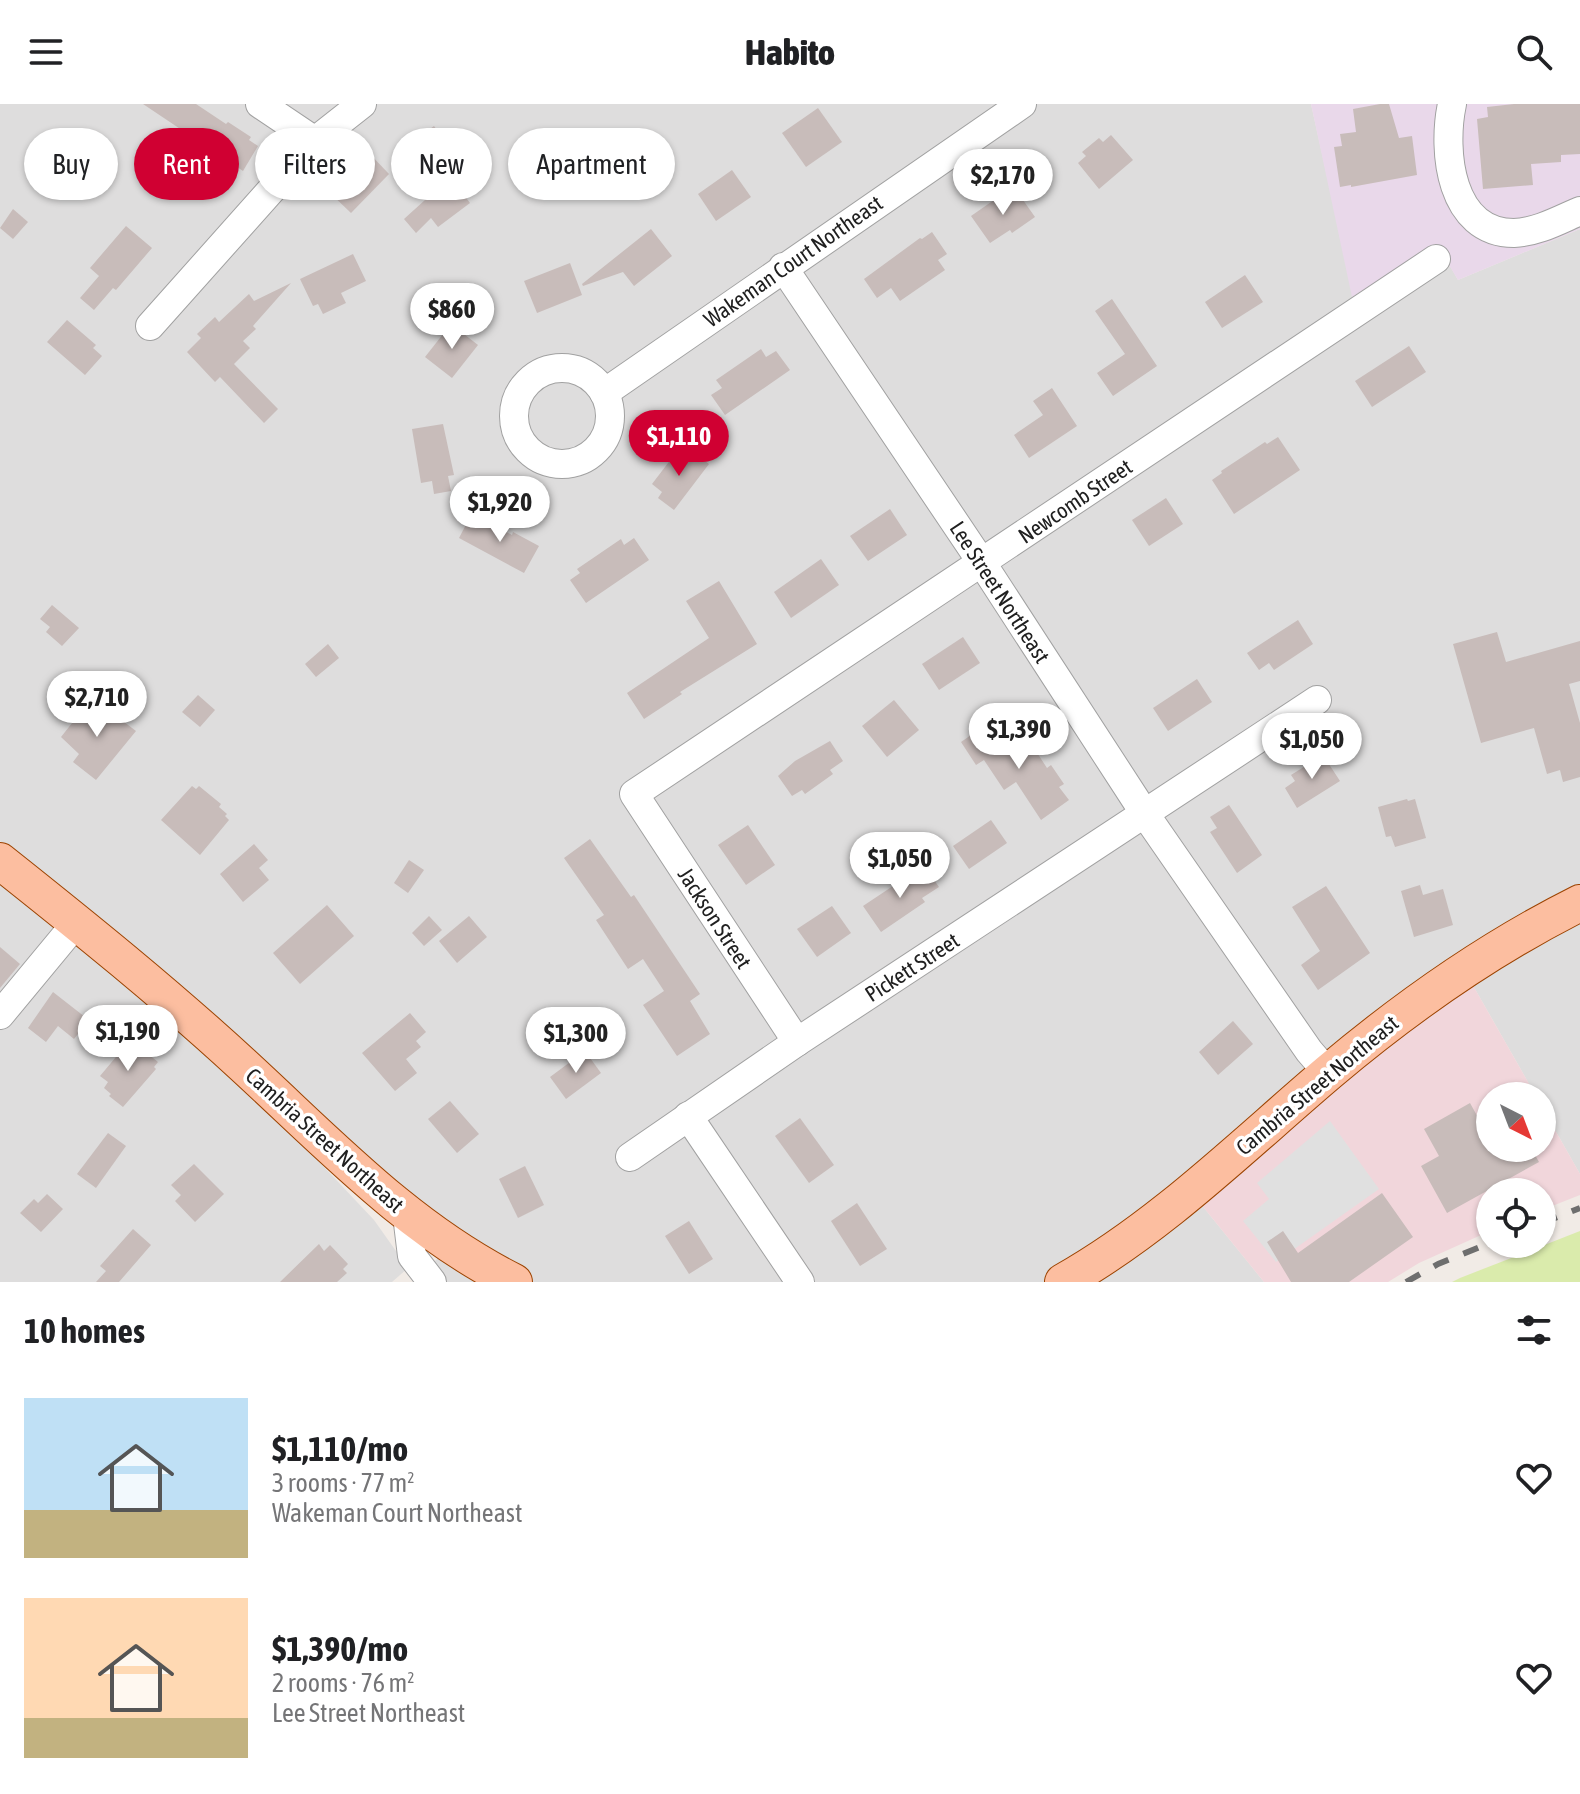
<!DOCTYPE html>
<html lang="en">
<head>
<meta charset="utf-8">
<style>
	:root { --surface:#fff; --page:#f2f2f2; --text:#202124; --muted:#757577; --accent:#d00032 }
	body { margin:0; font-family:"Asap Condensed",sans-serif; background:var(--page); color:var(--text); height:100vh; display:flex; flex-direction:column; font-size:30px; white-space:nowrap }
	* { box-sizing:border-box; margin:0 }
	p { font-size:26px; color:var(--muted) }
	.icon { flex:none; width:44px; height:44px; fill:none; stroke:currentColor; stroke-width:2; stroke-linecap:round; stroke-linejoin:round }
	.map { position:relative; height:1178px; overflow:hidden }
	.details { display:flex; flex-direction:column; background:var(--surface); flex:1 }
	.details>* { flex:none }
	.top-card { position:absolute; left:24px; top:24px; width:800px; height:72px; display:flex; gap:16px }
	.needle { width:52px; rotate:138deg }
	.buttons { position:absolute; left:1476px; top:978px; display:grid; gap:16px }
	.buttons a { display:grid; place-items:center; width:80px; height:80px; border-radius:50%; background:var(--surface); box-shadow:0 2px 6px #0004; font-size:40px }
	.price { position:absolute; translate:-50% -68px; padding:0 18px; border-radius:28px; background:#fff; color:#222; font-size:26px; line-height:52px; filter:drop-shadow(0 2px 4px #0008) }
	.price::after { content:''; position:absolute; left:50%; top:48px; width:24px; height:18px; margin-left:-12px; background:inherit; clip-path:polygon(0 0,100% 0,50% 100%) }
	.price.selected { background:var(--accent); color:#fff }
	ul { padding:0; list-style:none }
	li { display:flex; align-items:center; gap:24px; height:200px; padding:0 24px }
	li span { display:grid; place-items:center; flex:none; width:224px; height:160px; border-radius:0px; color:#555 }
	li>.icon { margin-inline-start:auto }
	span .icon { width:96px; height:96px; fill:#fffc; stroke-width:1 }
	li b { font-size:34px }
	h2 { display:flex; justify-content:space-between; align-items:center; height:96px; padding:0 24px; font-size:34px }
	.chip { padding:0 28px; border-radius:36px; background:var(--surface); box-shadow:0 2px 6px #0004; font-size:28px; line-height:72px }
	.chip.selected { background:var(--accent); color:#fff }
	header { display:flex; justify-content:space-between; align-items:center; height:104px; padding:0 24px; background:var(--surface); font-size:36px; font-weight:800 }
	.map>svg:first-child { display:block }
	.residential { fill:#dedddd }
	.commercial { fill:#f1d6db }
	.industrial { fill:#e9d8ea }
	.grass { fill:#daebac }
	.parking { fill:#e0e0e0 }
	.building { fill:#c8bcba }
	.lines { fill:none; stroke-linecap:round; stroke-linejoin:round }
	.minor-casing { stroke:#a1a1a1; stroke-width:30 }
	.major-casing { stroke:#9c4300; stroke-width:38 }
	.minor { stroke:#fff; stroke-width:28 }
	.major { stroke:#fcbea0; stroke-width:36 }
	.rail { stroke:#6e6e6e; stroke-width:6; stroke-dasharray:16 16; stroke-linecap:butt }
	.labels { text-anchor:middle; stroke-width:7; stroke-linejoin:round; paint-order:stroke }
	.street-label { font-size:22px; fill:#202020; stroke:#fff }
</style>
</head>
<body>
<header><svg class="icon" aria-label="menu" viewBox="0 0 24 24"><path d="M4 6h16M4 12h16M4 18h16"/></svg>Habito<svg class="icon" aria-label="search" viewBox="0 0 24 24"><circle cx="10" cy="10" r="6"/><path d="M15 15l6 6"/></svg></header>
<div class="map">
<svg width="1580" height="1178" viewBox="0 0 1580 1178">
	<rect width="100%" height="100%" fill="#f1ebe6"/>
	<!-- residential -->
	<g class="residential">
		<path d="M 0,0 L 1311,0 L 1360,221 L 1450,162 L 1458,176 L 1580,125 L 1580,1070 L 1542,1003 L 1542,992 L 1536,992 L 1471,878 L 1200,1099 L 1264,1178 L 446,1178 L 434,1158 L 461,1132 L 414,1095 L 71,793 L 0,737 Z"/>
		<path d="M 0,777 L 128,879 L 291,1028 L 374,1116 L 408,1164 L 392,1178 L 0,1178 Z"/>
	</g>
	<!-- commercial -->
	<path class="commercial" d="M 1471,878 L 1536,992 L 1490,992 L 1490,1044 L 1542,1044 L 1542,1003 L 1580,1070 L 1580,1091 L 1542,1106 L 1542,1088 L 1490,1088 L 1490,1127 L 1419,1159 L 1388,1178 L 1264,1178 L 1200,1099 L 1326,989 Z"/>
	<!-- industrial -->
	<path class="industrial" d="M 1311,0 L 1580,0 L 1580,125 L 1458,176 L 1437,141 L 1352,193 Z"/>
	<!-- grass -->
	<path class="grass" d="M 1580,1127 L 1580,1178 L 1452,1178 L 1460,1174 Z"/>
	<!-- parking -->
	<path class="parking" d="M 1330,1017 L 1379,1085 L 1276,1158 L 1243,1117 L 1269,1095 L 1257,1079 Z"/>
	<!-- building -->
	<g class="building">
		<path d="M 143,0 L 196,0 L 226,20 L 228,18 L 251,33 L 249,36 L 258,42 L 243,67 Z"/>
		<path d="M 1380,0 L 1389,0 L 1399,34 L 1412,32 L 1417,71 L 1351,83 L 1351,81 L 1340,83 L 1334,43 L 1342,42 L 1340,30 L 1356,28 L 1353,5 Z"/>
		<path d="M 1514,0 L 1580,0 L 1580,50 L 1561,51 L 1561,58 L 1531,60 L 1533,81 L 1483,85 L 1477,15 L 1488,13 L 1487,3 Z"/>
		<path d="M 818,4 L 842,38 L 806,63 L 782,29 Z"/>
		<path d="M 434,22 L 444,36 L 425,50 L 415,36 Z"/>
		<path d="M 75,24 L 116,62 L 105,74 L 64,37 Z"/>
		<path d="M 1111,31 L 1133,56 L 1099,85 L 1078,59 L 1086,52 L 1082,48 L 1099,34 L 1103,38 Z"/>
		<path d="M 367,47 L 389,70 L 351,109 L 328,87 Z"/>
		<path d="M 732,66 L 751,93 L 716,117 L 698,90 Z"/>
		<path d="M 455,79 L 470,99 L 438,123 L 431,114 L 416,129 L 404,115 L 425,96 L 433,90 L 436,93 Z"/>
		<path d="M 1016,86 L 1035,113 L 1012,129 L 1010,126 L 990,139 L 971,112 L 994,96 L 996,100 Z"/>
		<path d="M 13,105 L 28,118 L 13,135 L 0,124 Z"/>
		<path d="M 126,122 L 152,144 L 116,186 L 113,184 L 94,206 L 80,194 L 99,172 L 90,164 Z"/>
		<path d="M 651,125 L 672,152 L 634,182 L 623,168 L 583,182 L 582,180 Z"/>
		<path d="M 932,128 L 947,150 L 938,156 L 945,166 L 900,197 L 891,184 L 877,194 L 864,175 L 920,134 L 922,135 Z"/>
		<path d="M 353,150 L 366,177 L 341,189 L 346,199 L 323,210 L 318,200 L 313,202 L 300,175 Z"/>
		<path d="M 570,159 L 582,191 L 537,209 L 524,177 Z"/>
		<path d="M 1245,171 L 1263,198 L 1222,224 L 1205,198 Z"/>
		<path d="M 291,179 L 253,222 L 256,225 L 243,237 L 250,244 L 234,260 L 278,305 L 264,319 L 220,273 L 215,278 L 187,248 L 201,234 L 197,230 L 215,213 L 219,218 L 249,190 L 254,197 Z"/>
		<path d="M 1112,195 L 1157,262 L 1113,292 L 1097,269 L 1125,250 L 1095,207 Z"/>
		<path d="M 67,216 L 96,241 L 93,244 L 102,252 L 85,271 L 47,238 Z"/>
		<path d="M 451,220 L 478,241 L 452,274 L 425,253 Z"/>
		<path d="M 1409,242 L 1426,268 L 1372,303 L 1355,277 Z"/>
		<path d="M 761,245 L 766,253 L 776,247 L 790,266 L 725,311 L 711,291 L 722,284 L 716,276 Z"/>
		<path d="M 1052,284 L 1077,322 L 1029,354 L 1014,331 L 1043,311 L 1033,297 Z"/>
		<path d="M 443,320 L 454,371 L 448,372 L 451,387 L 434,390 L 432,377 L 421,379 L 412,325 Z"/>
		<path d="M 1278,333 L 1300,366 L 1234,410 L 1212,376 L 1222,369 L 1221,367 L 1265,338 L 1267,340 Z"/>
		<path d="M 678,346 L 687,353 L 692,347 L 709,360 L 674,406 L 658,394 L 662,388 L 652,380 Z"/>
		<path d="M 1166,394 L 1183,420 L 1149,442 L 1132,416 Z"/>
		<path d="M 890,405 L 907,431 L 868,457 L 850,432 Z"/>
		<path d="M 471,411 L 494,424 L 496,422 L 512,431 L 513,428 L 539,442 L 524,469 L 459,434 Z"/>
		<path d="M 634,434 L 649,456 L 586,499 L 570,476 L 580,469 L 577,465 L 621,435 L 624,441 Z"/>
		<path d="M 821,455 L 839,481 L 791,514 L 774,488 Z"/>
		<path d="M 719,477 L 757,540 L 680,588 L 682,590 L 644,615 L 627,589 L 709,534 L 686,497 Z"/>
		<path d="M 52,501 L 79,524 L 62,542 L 46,528 L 50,523 L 40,515 Z"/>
		<path d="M 1298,516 L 1313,540 L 1274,566 L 1269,559 L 1259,566 L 1247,549 Z"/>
		<path d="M 1497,528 L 1506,558 L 1580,537 L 1580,577 L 1569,580 L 1580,619 L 1580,673 L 1563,678 L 1560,666 L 1547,670 L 1534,624 L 1481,639 L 1453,540 Z"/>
		<path d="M 963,533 L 980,559 L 939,586 L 922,560 Z"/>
		<path d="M 328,540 L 339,554 L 316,573 L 305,560 Z"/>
		<path d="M 1197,575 L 1212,598 L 1168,627 L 1153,604 Z"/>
		<path d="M 198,591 L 215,606 L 200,623 L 182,608 Z"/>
		<path d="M 894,596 L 919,626 L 887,653 L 862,622 Z"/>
		<path d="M 88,599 L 99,607 L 103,602 L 136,627 L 96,676 L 73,658 L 79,650 L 61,633 Z"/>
		<path d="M 984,622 L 1005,651 L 1028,635 L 1047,664 L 1051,661 L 1064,680 L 1059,683 L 1069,696 L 1041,716 L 1016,678 L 1004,686 L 984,656 L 976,661 L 961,638 Z"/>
		<path d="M 830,637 L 843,657 L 830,666 L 833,670 L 805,690 L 802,686 L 792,692 L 778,672 L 795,657 Z"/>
		<path d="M 1323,651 L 1340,677 L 1297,704 L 1285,684 L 1295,677 L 1291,671 Z"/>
		<path d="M 192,682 L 196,685 L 199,682 L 221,700 L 219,703 L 227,710 L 225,712 L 229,716 L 200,751 L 161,716 Z"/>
		<path d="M 1407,695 L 1408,697 L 1415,695 L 1426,734 L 1395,743 L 1391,732 L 1386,733 L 1378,703 Z"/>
		<path d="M 1229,701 L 1262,751 L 1237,769 L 1210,728 L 1217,724 L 1210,713 Z"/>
		<path d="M 991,716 L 1007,739 L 969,765 L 953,742 Z"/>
		<path d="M 748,721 L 775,761 L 746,781 L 718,741 Z"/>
		<path d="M 590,735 L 631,793 L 634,791 L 700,890 L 690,897 L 710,930 L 677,952 L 643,901 L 664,887 L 643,855 L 628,865 L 596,816 L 604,811 L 564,754 Z"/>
		<path d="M 254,740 L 268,756 L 259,764 L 269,776 L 243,798 L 220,770 Z"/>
		<path d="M 409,756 L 424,766 L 408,789 L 394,779 Z"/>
		<path d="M 927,766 L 939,783 L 922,794 L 925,798 L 881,828 L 863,802 L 908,772 L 911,777 Z"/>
		<path d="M 1420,781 L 1423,791 L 1443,785 L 1453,821 L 1414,833 L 1401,787 Z"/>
		<path d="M 1326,782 L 1370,849 L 1318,886 L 1301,861 L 1320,847 L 1292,803 Z"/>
		<path d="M 327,801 L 354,832 L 300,880 L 273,849 Z"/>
		<path d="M 832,802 L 851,829 L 817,853 L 797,825 Z"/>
		<path d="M 429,812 L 442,826 L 424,842 L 412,829 Z"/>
		<path d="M 469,812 L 487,833 L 457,859 L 439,837 Z"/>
		<path d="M 0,843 L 20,860 L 0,884 Z"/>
		<path d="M 53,888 L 85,913 L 81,918 L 85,921 L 74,935 L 58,922 L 46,938 L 28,924 Z"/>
		<path d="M 410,909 L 426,928 L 416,937 L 421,943 L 406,955 L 417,969 L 395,987 L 362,949 Z"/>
		<path d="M 1233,917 L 1253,940 L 1218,971 L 1199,948 Z"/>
		<path d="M 132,937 L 158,958 L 154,963 L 156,965 L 123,1003 L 109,992 L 111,990 L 104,984 L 108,978 L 100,972 L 126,941 L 128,942 Z"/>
		<path d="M 585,947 L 601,969 L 566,995 L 550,973 Z"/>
		<path d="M 450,997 L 479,1030 L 457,1049 L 428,1015 Z"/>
		<path d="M 1470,999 L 1490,1035 L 1490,1044 L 1531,1044 L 1539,1058 L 1447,1109 L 1421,1062 L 1439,1052 L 1424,1025 Z"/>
		<path d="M 800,1014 L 834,1061 L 809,1079 L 775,1032 Z"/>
		<path d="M 108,1029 L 126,1042 L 96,1084 L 77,1070 Z"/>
		<path d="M 194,1060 L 224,1090 L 195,1118 L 175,1097 L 181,1091 L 171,1081 Z"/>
		<path d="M 525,1062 L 544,1101 L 518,1114 L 499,1075 Z"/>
		<path d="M 1382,1089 L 1413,1133 L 1349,1178 L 1291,1178 L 1267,1138 L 1283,1127 L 1298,1149 Z"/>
		<path d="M 47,1090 L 63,1105 L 41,1128 L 20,1109 L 34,1095 L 38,1099 Z"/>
		<path d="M 857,1099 L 887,1145 L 860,1162 L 831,1117 Z"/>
		<path d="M 689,1117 L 713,1155 L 689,1170 L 665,1132 Z"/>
		<path d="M 133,1125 L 151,1141 L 119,1178 L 96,1178 L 106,1167 L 100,1162 Z"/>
		<path d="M 319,1140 L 324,1147 L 330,1141 L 348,1160 L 343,1165 L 347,1169 L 337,1178 L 280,1178 Z"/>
	</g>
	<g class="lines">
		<!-- minor casing -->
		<g class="minor-casing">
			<g id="minor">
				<path d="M 260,0 L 315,37"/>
				<path d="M 1452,0 C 1442,47 1450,129 1514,129 C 1538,128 1559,116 1580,107"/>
				<path d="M 783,163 L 982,459 L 1145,710 L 1309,947 L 1328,969"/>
				<path d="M 150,222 L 315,37 L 362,0"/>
				<circle cx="562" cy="312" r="48"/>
				<path d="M 604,289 L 1022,0"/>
				<path d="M 0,911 L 77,818"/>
				<path d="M 797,938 L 634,690 L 1436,155"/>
				<path d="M 688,1012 L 800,1178"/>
				<path d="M 630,1053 L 797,938 L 1317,596"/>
				<path d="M 407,1111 L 412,1152 L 432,1178"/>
			</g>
		</g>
		<!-- major casing -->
		<g class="major-casing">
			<g id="major">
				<path d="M 0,757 C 83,823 165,889 243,961 C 329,1040 408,1125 514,1178"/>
				<path d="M 1063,1178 C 1162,1122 1243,1041 1329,968 C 1406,903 1490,844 1580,799"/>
			</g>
		</g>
		<!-- minor -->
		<use href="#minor" class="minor"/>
		<!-- major -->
		<use href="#major" class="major"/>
		<!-- rail -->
		<g class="rail">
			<path d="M 1542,1119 L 1580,1104"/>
			<path d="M 1406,1178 L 1438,1160 L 1490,1139"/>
		</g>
	</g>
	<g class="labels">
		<!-- street labels -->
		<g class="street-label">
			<text transform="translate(793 157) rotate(-35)" y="8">Wakeman Court Northeast</text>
			<text transform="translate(1075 397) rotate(-34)" y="8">Newcomb Street</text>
			<text transform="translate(1000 488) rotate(57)" y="8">Lee Street Northeast</text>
			<text transform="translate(715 814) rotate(57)" y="8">Jackson Street</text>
			<text transform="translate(912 863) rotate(-33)" y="8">Pickett Street</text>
			<text transform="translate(1317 981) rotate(-40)" y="8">Cambria Street Northeast</text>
			<text transform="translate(325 1036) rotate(42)" y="8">Cambria Street Northeast</text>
		</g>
	</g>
</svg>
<div class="buttons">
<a><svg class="needle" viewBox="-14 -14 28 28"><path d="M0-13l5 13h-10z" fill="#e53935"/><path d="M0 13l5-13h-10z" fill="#757577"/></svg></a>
<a><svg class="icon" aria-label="locate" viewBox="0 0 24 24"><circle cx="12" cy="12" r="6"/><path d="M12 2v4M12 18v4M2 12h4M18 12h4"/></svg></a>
</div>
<b class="price" style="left:1003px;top:113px">$2,170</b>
<b class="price" style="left:452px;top:247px">$860</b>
<b class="price selected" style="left:679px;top:374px">$1,110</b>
<b class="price" style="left:500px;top:440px">$1,920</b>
<b class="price" style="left:97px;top:635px">$2,710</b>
<b class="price" style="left:1019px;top:667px">$1,390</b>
<b class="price" style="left:1312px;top:677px">$1,050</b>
<b class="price" style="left:900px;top:796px">$1,050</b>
<b class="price" style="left:128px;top:969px">$1,190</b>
<b class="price" style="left:576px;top:971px">$1,300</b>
<div class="top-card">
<a class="chip">Buy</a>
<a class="chip selected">Rent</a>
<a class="chip">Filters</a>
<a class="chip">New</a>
<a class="chip">Apartment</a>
</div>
</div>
<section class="details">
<h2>10 homes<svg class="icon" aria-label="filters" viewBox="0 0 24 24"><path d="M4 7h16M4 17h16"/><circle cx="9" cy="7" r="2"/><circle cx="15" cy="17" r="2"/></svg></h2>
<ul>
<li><span style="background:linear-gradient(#bfe0f5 70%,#c2b280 0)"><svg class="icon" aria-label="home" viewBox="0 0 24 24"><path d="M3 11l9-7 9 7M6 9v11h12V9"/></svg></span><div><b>$1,110/mo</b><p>3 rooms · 77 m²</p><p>Wakeman Court Northeast</p></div><svg class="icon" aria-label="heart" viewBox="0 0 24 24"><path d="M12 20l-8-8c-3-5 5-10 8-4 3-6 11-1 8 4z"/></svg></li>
<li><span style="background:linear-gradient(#ffd9b3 75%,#c2b280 0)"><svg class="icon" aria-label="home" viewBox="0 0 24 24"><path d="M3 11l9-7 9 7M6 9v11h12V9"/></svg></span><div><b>$1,390/mo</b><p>2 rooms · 76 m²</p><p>Lee Street Northeast</p></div><svg class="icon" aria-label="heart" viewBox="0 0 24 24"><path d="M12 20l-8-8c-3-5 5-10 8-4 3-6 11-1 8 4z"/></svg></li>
</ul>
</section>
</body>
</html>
